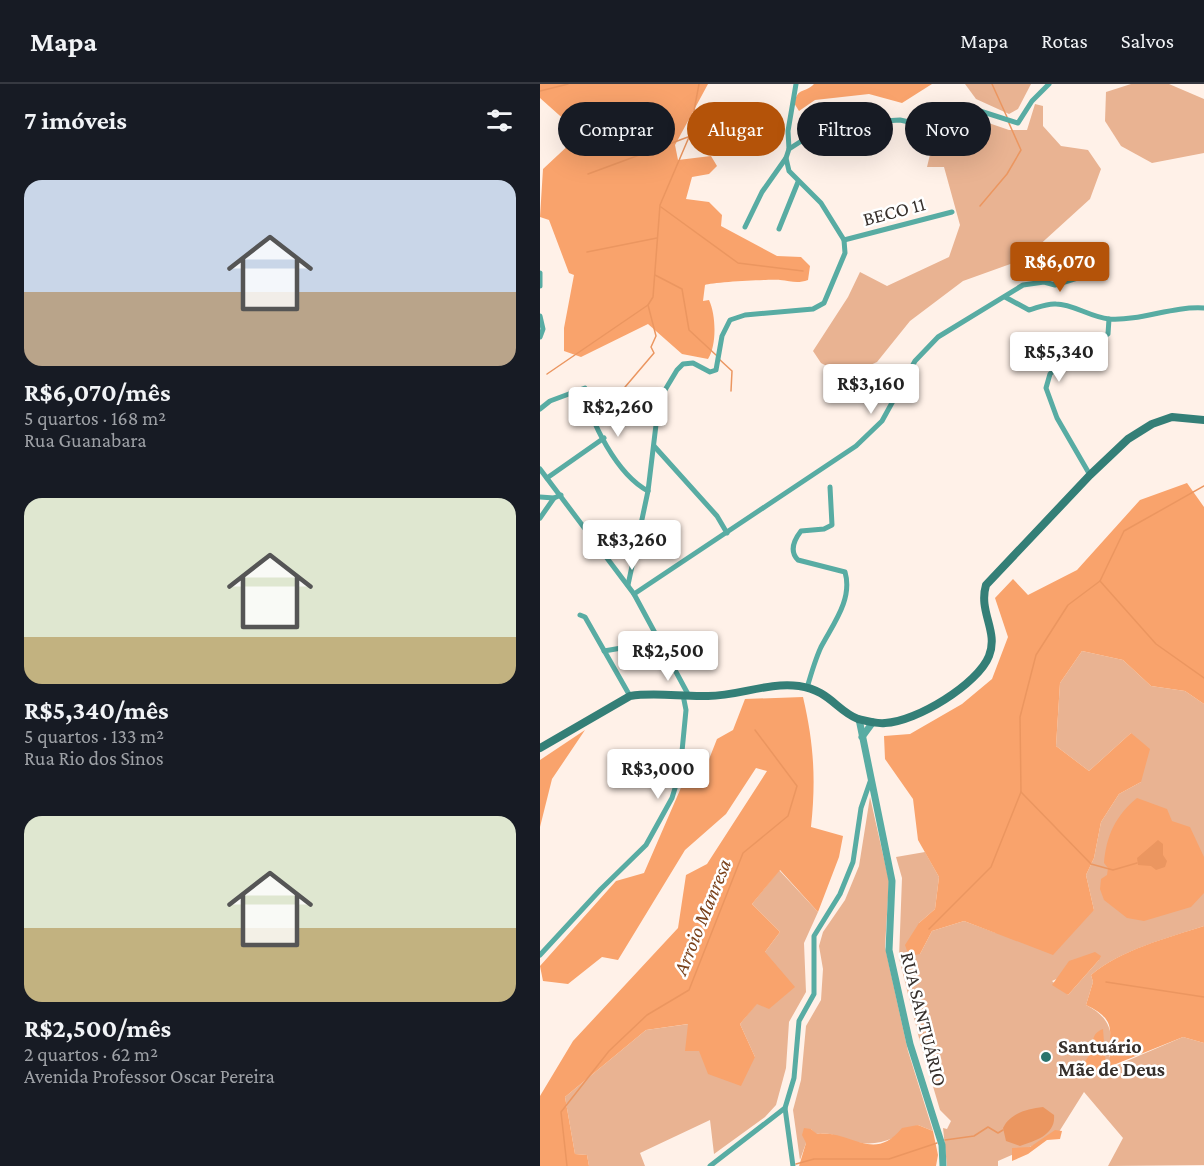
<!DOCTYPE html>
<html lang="pt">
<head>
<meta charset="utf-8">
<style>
	:root { --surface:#171b24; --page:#20242c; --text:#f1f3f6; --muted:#9ea1a6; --line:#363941; --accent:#b45309 }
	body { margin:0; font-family:"Crimson Pro",serif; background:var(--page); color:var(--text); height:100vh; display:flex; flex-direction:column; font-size:22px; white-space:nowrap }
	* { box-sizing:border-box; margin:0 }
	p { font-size:20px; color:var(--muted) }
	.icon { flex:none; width:33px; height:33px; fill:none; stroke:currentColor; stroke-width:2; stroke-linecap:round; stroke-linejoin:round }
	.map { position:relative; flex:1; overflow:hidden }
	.drawer { display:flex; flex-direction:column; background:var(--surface); width:540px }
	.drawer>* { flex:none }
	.guide { position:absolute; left:18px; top:18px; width:555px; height:54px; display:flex; gap:12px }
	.price { position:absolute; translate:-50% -51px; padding:0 14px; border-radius:6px; background:#fff; color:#222; font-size:20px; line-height:39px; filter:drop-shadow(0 2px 3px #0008) }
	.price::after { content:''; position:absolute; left:50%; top:36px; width:18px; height:14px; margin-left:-9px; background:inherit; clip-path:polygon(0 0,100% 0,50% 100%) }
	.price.selected { background:var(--accent); color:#fff }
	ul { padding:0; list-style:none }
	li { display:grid; align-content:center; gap:12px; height:318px; padding:0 24px }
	li span { display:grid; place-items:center; height:186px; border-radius:18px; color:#555 }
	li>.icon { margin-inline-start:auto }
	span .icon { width:108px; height:108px; fill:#fffc; stroke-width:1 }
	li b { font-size:26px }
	h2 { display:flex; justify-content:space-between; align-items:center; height:72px; padding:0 24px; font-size:26px }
	.chip { padding:0 21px; border-radius:27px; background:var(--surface); box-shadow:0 6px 24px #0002; font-size:21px; line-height:54px }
	.chip.selected { background:var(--accent); color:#fff }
	header { display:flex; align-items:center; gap:36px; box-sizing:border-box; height:84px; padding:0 30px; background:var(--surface); border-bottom:2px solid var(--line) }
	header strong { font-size:28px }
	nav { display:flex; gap:33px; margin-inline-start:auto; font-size:21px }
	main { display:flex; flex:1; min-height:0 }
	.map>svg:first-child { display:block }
	.green { fill:#e9b392; fill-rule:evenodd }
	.forest { fill:#f9a36c }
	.water { fill:#eb9660 }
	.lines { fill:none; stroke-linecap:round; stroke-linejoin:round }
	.stream { stroke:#eb9660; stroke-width:1.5 }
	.minor { stroke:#58aca3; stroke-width:5 }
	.tertiary { stroke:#58aca3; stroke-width:7 }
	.secondary { stroke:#347f77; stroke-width:8 }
	.poi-dot { fill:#2c746d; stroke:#fff; stroke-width:2 }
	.labels { text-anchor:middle; stroke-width:5; stroke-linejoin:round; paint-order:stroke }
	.street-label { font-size:20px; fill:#37302c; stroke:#fff }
	.poi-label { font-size:20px; font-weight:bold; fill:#37302c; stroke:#fff; text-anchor:start }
	.water-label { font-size:21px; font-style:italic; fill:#7a421b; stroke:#fff }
</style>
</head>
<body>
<header>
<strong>Mapa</strong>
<nav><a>Mapa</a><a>Rotas</a><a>Salvos</a></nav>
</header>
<main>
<section class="drawer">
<h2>7 imóveis<svg class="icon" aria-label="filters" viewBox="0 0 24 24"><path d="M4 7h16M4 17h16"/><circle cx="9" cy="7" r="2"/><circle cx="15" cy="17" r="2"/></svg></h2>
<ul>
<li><span style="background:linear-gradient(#c9d6e8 60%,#b9a48a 0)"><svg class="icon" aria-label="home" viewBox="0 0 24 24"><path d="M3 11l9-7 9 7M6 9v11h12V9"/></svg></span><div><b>R$6,070/mês</b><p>5 quartos · 168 m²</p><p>Rua Guanabara</p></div></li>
<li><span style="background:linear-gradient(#dfe7d0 75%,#c2b280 0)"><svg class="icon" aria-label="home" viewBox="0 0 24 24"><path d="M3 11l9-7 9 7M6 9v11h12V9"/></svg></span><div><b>R$5,340/mês</b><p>5 quartos · 133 m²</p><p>Rua Rio dos Sinos</p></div></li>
<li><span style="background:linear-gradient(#dfe7d0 60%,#c2b280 0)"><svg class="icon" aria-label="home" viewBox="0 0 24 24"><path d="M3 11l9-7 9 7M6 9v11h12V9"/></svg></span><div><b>R$2,500/mês</b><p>2 quartos · 62 m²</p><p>Avenida Professor Oscar Pereira</p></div></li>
</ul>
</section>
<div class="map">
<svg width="664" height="1082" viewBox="0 0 664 1082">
	<rect width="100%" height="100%" fill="#fff1e8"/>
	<!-- green -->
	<g class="green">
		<path d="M 425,0 L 491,0 L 478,25 L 469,30 L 436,15 Z"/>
		<path d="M 591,0 L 629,0 L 664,15 L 664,69 L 612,79 L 581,62 L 565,37 L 566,8 Z"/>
		<path d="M 495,20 L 503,22 L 503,42 L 521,62 L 548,66 L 561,85 L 550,115 L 484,175 L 423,197 L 370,237 L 337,278 L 306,292 L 281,279 L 273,267 L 308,213 L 320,188 L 347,202 L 409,173 L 420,141 L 404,83 L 387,83 L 394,54 L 413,54 L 437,35 L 469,46 L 487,46 Z"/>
		<path d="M 542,567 L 583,576 L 611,602 L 645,607 L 664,620 L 664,842 C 628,854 580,866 551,891 L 553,898 L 546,921 C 568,932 575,947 569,972 L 575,982 L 643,953 L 664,959 L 664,1081 L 568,1082 L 583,1054 L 544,1008 L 517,1051 L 458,1077 L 458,1082 L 407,1082 L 403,1044 L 407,1045 L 411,1037 L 400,1026 L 381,962 L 359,874 L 362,794 L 356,773 L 385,768 L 399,793 L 395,825 L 379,839 L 380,870 L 392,847 L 424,837 L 456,849 L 554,826 L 546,791 L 554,774 L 561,738 L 579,710 L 601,698 L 591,649 L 549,687 L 516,662 L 520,599 ZM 559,876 L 528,911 L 512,897 Z"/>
		<path d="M 330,713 L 349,797 L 345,863 L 368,967 L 393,1047 L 378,1041 C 354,1055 336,1065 308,1056 C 293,1052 293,1048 276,1050 L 271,1045 L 260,1076 L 253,1026 L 261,996 L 266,942 L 281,916 L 283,885 L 279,862 L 283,848 L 305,816 L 319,782 Z"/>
		<path d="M 239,786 L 278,828 L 264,859 L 266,908 L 249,938 L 246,984 L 236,1021 L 225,1033 L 174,1070 L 170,1036 L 100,1069 L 105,1082 L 49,1082 L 47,1071 L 35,1070 L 25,1013 L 106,946 L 149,940 L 159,967 L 215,973 L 200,940 L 217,919 L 225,868 L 240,848 L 212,820 Z"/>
	</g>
	<!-- forest -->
	<g class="forest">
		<path d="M 0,0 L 168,0 L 135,61 L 138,76 L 171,72 L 177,82 L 169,90 L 152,93 L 146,115 L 169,118 L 182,131 L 181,142 L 237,172 L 261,173 L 270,182 L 268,196 C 257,200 251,197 240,196 C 231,195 172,198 165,201 L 163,217 L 169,216 C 176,231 177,261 168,275 L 142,270 L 108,240 L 41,273 L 24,267 L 24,244 L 34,191 L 29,189 L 9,136 L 0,133 L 3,85 L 33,57 L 28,39 L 0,14 Z"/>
		<path d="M 274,0 L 392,0 L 362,19 L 329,10 L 275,16 L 259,27 L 254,19 C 259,2 264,10 274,0 Z"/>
		<path d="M 647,399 L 664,423 L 664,620 L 645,607 L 611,602 L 583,576 L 542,567 L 520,599 L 516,662 L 549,687 L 591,649 L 610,665 L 601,698 L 579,710 L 561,738 L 554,774 L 546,791 L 554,826 L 513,871 L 424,837 L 392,847 L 380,870 L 369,872 L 365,861 L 379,839 L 395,825 L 399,793 L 378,756 L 373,715 L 345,675 L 344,652 L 370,650 L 422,620 L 452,595 L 468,553 L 455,514 L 473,495 L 488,511 L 537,486 L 600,416 Z"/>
		<path d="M 263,613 C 274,660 276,696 271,743 L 303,752 L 299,773 L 278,828 L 240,786 L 212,820 L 240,848 L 225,868 L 255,903 L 229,925 L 217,920 L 200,940 L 215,973 L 201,1002 L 168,990 L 159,967 L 145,967 L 148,940 L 106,946 L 25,1013 L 35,1070 L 47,1071 L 49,1082 L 0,1082 L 0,1012 L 33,957 L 138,844 L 146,791 L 167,780 L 227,687 L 216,684 L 186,730 L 145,766 L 78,876 L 62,873 L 28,900 L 3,897 L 0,882 L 76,797 L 104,789 L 143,699 L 164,688 L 177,655 L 193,646 L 205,615 Z"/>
		<path d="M 45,646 L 12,695 L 0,743 L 0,676 Z"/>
		<path d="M 597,714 L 627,725 L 632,737 L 650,743 L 664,773 L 664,809 L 651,823 L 604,837 L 587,834 L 564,816 L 560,805 L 561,795 L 567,791 L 568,784 L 564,779 C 566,752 576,731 597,714 Z"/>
		<path d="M 664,842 L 664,959 L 643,953 L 571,982 C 564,952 584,939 546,921 L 553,898 L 551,891 C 580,866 627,854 664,842 Z"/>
		<path d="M 555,868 L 561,872 L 559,876 L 528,911 L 512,901 L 529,877 Z"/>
		<path d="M 563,945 L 566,983 L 553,992 L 546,991 L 543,981 C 545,976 550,972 551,967 C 553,957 552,949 563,945 Z"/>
		<path d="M 378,1041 L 393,1047 L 398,1071 L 396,1082 L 259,1082 L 266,1059 L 262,1051 L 264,1044 L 271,1045 L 277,1050 C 310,1045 333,1080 362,1044 Z"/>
		<path d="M 515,1046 L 522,1047 L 520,1055 L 507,1056 L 488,1070 L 472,1077 L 472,1064 L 490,1063 Z"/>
	</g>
	<!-- water -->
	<g class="water">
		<path d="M 618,756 L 623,760 L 623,771 L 627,777 L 625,783 L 616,786 L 611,782 L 598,781 L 597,774 Z"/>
		<path d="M 503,1023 L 514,1031 C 516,1051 495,1057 480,1062 L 466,1057 L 463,1044 C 470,1029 487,1025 503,1023 Z"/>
	</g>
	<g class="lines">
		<!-- stream -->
		<g class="stream">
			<path d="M 452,0 L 467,33"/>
			<path d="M 0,7 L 28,0"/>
			<path d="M 48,90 L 148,53"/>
			<path d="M 440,122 L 467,90 L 481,66 L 468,37"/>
			<path d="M 121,123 L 198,179 L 263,187"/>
			<path d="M 47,168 L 117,154"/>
			<path d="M 115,191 L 142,205 L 149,246 L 176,271"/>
			<path d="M 179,275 L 192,287 L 191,307"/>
			<path d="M 7,290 L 108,221"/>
			<path d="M 74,324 L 74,316 L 114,269 L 111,263 L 116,252 L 108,221 L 113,213 L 120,121 L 149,53 L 159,0"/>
			<path d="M 560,497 L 616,560 L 664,594"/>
			<path d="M 481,708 L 551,780 L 573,786 L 597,779"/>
			<path d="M 389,845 L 451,783 L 481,708 L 480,633 L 496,571 L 528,521 L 560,497 L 584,447 L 664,402"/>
			<path d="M 566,898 L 664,913"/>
			<path d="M 405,1056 L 434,1052 L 448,1043 L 458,1049 L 463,1046"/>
			<path d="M 256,1080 L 274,1075 L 349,1075 L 397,1059"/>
			<path d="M 27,1082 L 21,1028 L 69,967 L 107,931 L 149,906 L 203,769 L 248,732 L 257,702 L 215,646"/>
		</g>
		<!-- minor -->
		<g class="minor">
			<path d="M 249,65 L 248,47 L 256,0"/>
			<path d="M 205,143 L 222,108 L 246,74"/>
			<path d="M 239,145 L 258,98"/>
			<path d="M 304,156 L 412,128"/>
			<path d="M 0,189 L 0,202"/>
			<path d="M 465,213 L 489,226 C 497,224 507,219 516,220 C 533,220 550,233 569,235 C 602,237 631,222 664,224"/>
			<path d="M 0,232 L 3,245 L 0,253"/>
			<path d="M 0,325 L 10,317 L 45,304 C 49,338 78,391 108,407"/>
			<path d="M 114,362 L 177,432 L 187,449"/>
			<path d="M 0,385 L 94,510 L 149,612"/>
			<path d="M 550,391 L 517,334 L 506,304 L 510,290 L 518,282 L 568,250 L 569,235"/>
			<path d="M 7,394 L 64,354"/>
			<path d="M 0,413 L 14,414"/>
			<path d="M 0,434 L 14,414 L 21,411"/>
			<path d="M 88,501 L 108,407 L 119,316 L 137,286 L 143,280 L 153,279 L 170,288 L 176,286 L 182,252 L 190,236 L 205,231 L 273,225 L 284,219 L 305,169 L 304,156 L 281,119 L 249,87 L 246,74 L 249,65 L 263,56 L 311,39 L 360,36 L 410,47 C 422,42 427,30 440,27 L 478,39 L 492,17 L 509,0"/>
			<path d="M 94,510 L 316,362 L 342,337 L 375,277 L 398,253 L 483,201 L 504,198 L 515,201 L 547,191 L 564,190"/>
			<path d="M 40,531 L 45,533 L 90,612"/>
			<path d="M 64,567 L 122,557"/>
			<path d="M 267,604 C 271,590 275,576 281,563 C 293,540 313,515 305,488 L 258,476 C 249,467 254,456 261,447 L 284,445 L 292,441 L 290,403"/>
			<path d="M 0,871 L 61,805 L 106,761 L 132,714 L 140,688 L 146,626 L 143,611"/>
			<path d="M 245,1024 L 253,1082"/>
			<path d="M 170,1082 L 245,1024 L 254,994 L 259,937 L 274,910 L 274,852 L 300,810 L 313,778 L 321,724 L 331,695"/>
		</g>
		<!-- tertiary -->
		<g class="tertiary">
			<path d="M 319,635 L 352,797 L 349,866 L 370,960 L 402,1061 L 403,1082"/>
			<path d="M 322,653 L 333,638"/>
		</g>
		<!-- secondary -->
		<path class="secondary" d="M 0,664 L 90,612 C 116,608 142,613 168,612 C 199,612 227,598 259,602 C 289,606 297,627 318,635 C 326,637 337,640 345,639 C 376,638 438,600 449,572 C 459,547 438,528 446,501 L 550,391 L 588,355 L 612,340 L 632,333 L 664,336"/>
	</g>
	<!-- markers -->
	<circle class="poi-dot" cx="506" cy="973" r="6"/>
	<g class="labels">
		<!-- street labels -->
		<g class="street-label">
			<text transform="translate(354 127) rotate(-15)" y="7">BECO 11</text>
			<text transform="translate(384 935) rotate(76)" y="7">RUA SANTUÁRIO</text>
		</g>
		<!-- poi labels -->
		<g class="poi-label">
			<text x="518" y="969">Santuário<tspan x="518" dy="23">Mãe de Deus</tspan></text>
		</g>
		<!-- water labels -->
		<g class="water-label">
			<text transform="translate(162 833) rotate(-68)" y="7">Arroio Manresa</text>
		</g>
	</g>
</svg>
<b class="price selected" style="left:520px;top:209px">R$6,070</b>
<b class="price" style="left:519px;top:299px">R$5,340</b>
<b class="price" style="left:331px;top:331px">R$3,160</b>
<b class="price" style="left:78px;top:354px">R$2,260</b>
<b class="price" style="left:92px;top:487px">R$3,260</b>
<b class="price" style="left:128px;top:598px">R$2,500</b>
<b class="price" style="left:118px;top:716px">R$3,000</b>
<div class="guide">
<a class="chip">Comprar</a>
<a class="chip selected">Alugar</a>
<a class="chip">Filtros</a>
<a class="chip">Novo</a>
</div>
</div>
</main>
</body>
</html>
